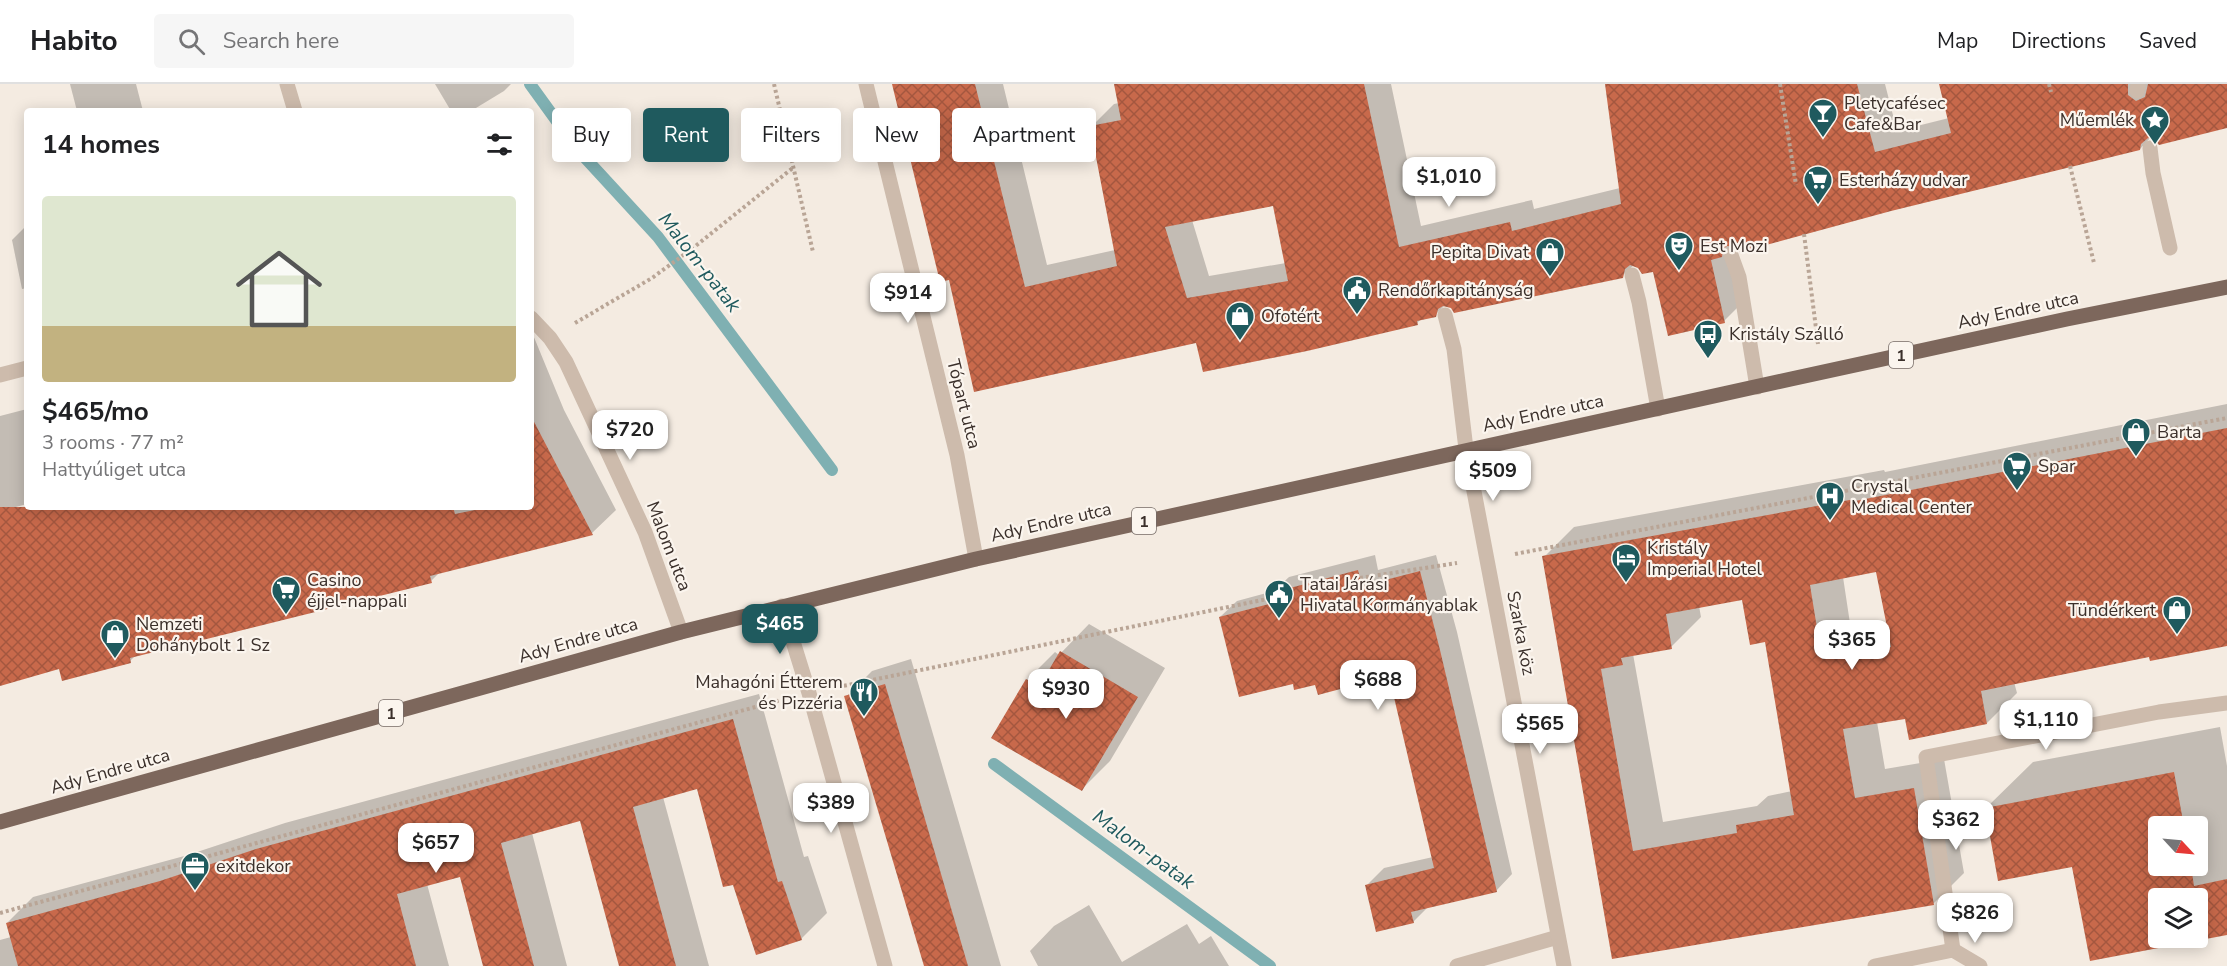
<!DOCTYPE html>
<html lang="en">
<head>
<meta charset="utf-8">
<style>
	:root { --surface:#fff; --page:#f6f6f6; --text:#202124; --muted:#757577; --line:#e0e0e0; --accent:#1f5a5e }
	body { margin:0; font-family:"Nunito Sans",sans-serif; background:var(--page); color:var(--text); height:100vh; display:flex; flex-direction:column; font-size:22px; white-space:nowrap }
	* { box-sizing:border-box; margin:0 }
	p { font-size:20px; color:var(--muted) }
	.icon { flex:none; width:33px; height:33px; fill:none; stroke:currentColor; stroke-width:2; stroke-linecap:round; stroke-linejoin:round }
	.map { position:relative; flex:1; overflow:hidden }
	.details { position:absolute; left:24px; top:24px; width:510px; height:402px; display:flex; flex-direction:column; background:var(--surface); border-radius:6px; box-shadow:0 3px 15px #0003 }
	.details>* { flex:none }
	.top-card { position:absolute; left:552px; top:24px; width:570px; height:54px; display:flex; gap:12px }
	.needle { width:39px; rotate:116deg }
	.tools { position:absolute; left:2148px; top:732px; display:grid; gap:12px }
	.tools a { display:grid; place-items:center; width:60px; height:60px; border-radius:6px; background:var(--surface); box-shadow:0 3px 15px #0003; font-size:30px }
	.price { position:absolute; translate:-50% -51px; padding:0 14px; border-radius:12px; background:#fff; color:#222; font-size:20px; line-height:39px; filter:drop-shadow(0 2px 3px #0008) }
	.price::after { content:''; position:absolute; left:50%; top:36px; width:18px; height:14px; margin-left:-9px; background:inherit; clip-path:polygon(0 0,100% 0,50% 100%) }
	.price.selected { background:var(--accent); color:#fff }
	ul { padding:0; list-style:none }
	li { display:grid; align-content:center; gap:12px; height:318px; padding:0 18px }
	li span { display:grid; place-items:center; height:186px; border-radius:6px; color:#555 }
	li>.icon { margin-inline-start:auto }
	span .icon { width:108px; height:108px; fill:#fffc; stroke-width:1 }
	li b { font-size:26px }
	h2 { display:flex; justify-content:space-between; align-items:center; height:72px; padding:0 18px; font-size:26px }
	.tag { padding:0 21px; border-radius:6px; background:var(--surface); box-shadow:0 3px 15px #0003; font-size:21px; line-height:54px }
	.tag.selected { background:var(--accent); color:#fff }
	header { display:flex; align-items:center; gap:36px; box-sizing:border-box; height:84px; padding:0 30px; background:var(--surface); border-bottom:2px solid var(--line) }
	header strong { font-size:28px }
	nav { display:flex; gap:33px; margin-inline-start:auto; font-size:21px }
	.search { width:420px; height:54px; background:var(--page); display:flex; align-items:center; gap:15px; box-sizing:border-box; padding:0 21px; border-radius:6px; color:var(--muted); font-size:22px }
	.map>svg:first-child { display:block }
	.shadow { fill:#0003; fill-rule:evenodd }
	.lines { fill:none; stroke-linecap:round; stroke-linejoin:round }
	.stream { stroke:#7fb0b2; stroke-width:12 }
	.building { fill:url(#building-cross-hatch); fill-rule:evenodd }
	.path { stroke:#b9a596; stroke-width:4; stroke-dasharray:3 3; stroke-linecap:butt }
	.lane { stroke:#cdbbac; stroke-width:15 }
	.street { stroke:#cdbbac; stroke-width:15 }
	.primary { stroke:#7d675c; stroke-width:15 }
	.labels { text-anchor:middle; stroke-width:4.5; stroke-linejoin:round; paint-order:stroke }
	.shield { fill:#fbf5ee; stroke:#756b66; stroke-width:1.5 }
	.shield-label { font-size:16px; font-weight:bold; fill:#3b302b }
	.poi-label { font-size:18px; fill:#3b302b; stroke:#fbf5ee; text-anchor:start }
	.street-label { font-size:18px; fill:#3b302b; stroke:#fbf5ee }
	.water-label { font-size:20px; font-style:italic; fill:#1f5a5e; stroke:#fbf5ee }
</style>
</head>
<body>
<header>
<strong>Habito</strong>
<div class="search"><svg class="icon" aria-label="search" viewBox="0 0 24 24"><circle cx="10" cy="10" r="6"/><path d="M15 15l6 6"/></svg>Search here</div>
<nav><a>Map</a><a>Directions</a><a>Saved</a></nav>
</header>
<div class="map">
<svg width="2227" height="882" viewBox="0 0 2227 882">
	<defs>
		<pattern id="building-cross-hatch" width="8" height="8" patternUnits="userSpaceOnUse" patternTransform="scale(1.5)"><rect width="8" height="8" fill="#c8694b"/><path d="M0 0l8 8M0 8l8-8" fill="none" stroke="#a4573f"/></pattern>
	</defs>
	<rect width="100%" height="100%" fill="#f4ebe1"/>
	<!-- shadow -->
	<g class="shadow">
		<path d="M 70,0 L 136,0 L 143,27 L 77,27 Z"/>
		<path d="M 435,0 L 511,0 L 504,7 L 471,27 L 451,27 Z"/>
		<path d="M 895,0 L 1003,0 L 1047,181 L 1115,166 L 1091,43 L 1114,20 L 1119,19 L 1115,0 L 1391,0 L 1421,142 L 1532,116 L 1534,125 L 1620,104 L 1606,0 L 1885,0 L 1897,47 L 1949,34 L 1941,0 L 2227,0 L 2227,42 L 2151,53 L 2140,65 L 1734,161 L 1746,215 L 1724,237 L 1654,186 L 1634,181 L 1622,192 L 1452,222 L 1445,221 L 1435,231 L 1422,234 L 1417,239 L 1197,257 L 950,194 ZM 1275,120 L 1286,179 L 1209,192 L 1192,136 Z"/>
		<path d="M 27,141 L 27,204 L 22,205 L 12,156 Z"/>
		<path d="M 531,246 L 564,326 L 616,426 L 592,449 L 440,488 L 431,497 L 136,571 L 130,577 L 60,583 L 0,601 L 0,332 L 27,325 L 27,420 L 12,424 L 531,423 Z"/>
		<path d="M 2227,320 L 2227,560 L 2150,572 L 2014,598 L 2017,609 L 1987,639 L 1906,634 L 1877,638 L 1885,685 L 1944,675 L 1964,789 L 1934,819 L 1613,873 L 1544,473 L 1574,443 L 1884,386 L 1885,388 ZM 1878,486 L 1888,540 L 1851,546 L 1843,493 ZM 1743,514 L 1766,556 L 1792,707 L 1768,712 L 1757,722 L 1663,738 L 1633,570 L 1671,563 L 1701,533 L 1699,522 Z"/>
		<path d="M 1375,471 L 1378,486 L 1436,471 L 1457,548 L 1512,790 L 1496,807 L 1428,823 L 1413,838 L 1367,801 L 1384,784 L 1433,773 L 1390,590 L 1316,599 L 1294,598 L 1220,533 L 1237,517 L 1274,507 L 1289,493 Z"/>
		<path d="M 1089,540 L 1165,584 L 1110,677 L 1082,705 L 1027,596 L 1055,568 L 1059,571 Z"/>
		<path d="M 911,575 L 1001,882 L 925,882 L 846,613 L 872,587 Z"/>
		<path d="M 759,610 L 804,773 L 808,772 L 827,829 L 801,855 L 734,799 L 698,703 L 663,713 L 709,882 L 621,882 L 582,735 L 532,749 L 567,882 L 485,882 L 461,791 L 427,800 L 449,882 L 0,882 L 0,856 L 11,853 L 7,839 L 33,813 L 188,771 L 285,739 Z"/>
		<path d="M 2220,643 L 2227,682 L 2227,850 L 2091,875 L 2073,781 L 1986,724 L 2033,678 ZM 2158,742 L 2198,742 L 2198,782 L 2158,782 ZM 2158,814 L 2198,814 L 2198,854 L 2158,854 Z"/>
		<path d="M 1089,821 L 1122,878 L 1187,840 L 1199,860 L 1211,852 L 1229,882 L 1038,882 L 1030,867 L 1054,842 Z"/>
	</g>
	<g class="lines">
		<!-- stream -->
		<g class="stream">
			<path d="M 530,0 L 577,65 L 658,153 L 832,386"/>
			<path d="M 994,680 L 1270,882"/>
		</g>
	</g>
	<!-- building -->
	<g class="building">
		<path d="M 892,0 L 975,0 L 1025,203 L 1117,182 L 1090,42 L 1121,36 L 1114,0 L 1364,0 L 1399,163 L 1510,138 L 1512,147 L 1621,120 L 1605,0 L 1857,0 L 1875,68 L 1951,49 L 1939,0 L 2128,0 L 2128,11 L 2136,17 L 2145,13 L 2148,0 L 2227,0 L 2227,44 L 2159,61 L 2154,55 L 2148,54 L 2141,60 L 2140,66 L 1891,127 L 1740,168 L 1737,163 L 1727,162 L 1723,165 L 1722,173 L 1711,176 L 1725,239 L 1668,252 L 1653,188 L 1642,190 L 1638,184 L 1630,181 L 1625,185 L 1623,194 L 1454,229 L 1451,224 L 1443,222 L 1438,225 L 1436,233 L 1417,237 L 1418,241 L 1307,267 L 1203,288 L 1196,259 L 974,308 L 949,196 L 940,198 ZM 1273,122 L 1288,197 L 1187,214 L 1165,143 Z"/>
		<path d="M 531,332 L 593,451 L 430,492 L 432,499 L 130,574 L 131,579 L 62,597 L 59,585 L 0,602 L 0,423 L 453,423 L 455,430 L 490,423 L 531,423 Z"/>
		<path d="M 2227,344 L 2227,562 L 2150,577 L 2149,573 L 1981,607 L 1987,640 L 1909,656 L 1905,635 L 1843,645 L 1855,714 L 1914,704 L 1934,821 L 1612,875 L 1542,472 L 1855,415 L 1855,417 ZM 1876,488 L 1891,563 L 1822,575 L 1810,501 ZM 1742,516 L 1750,561 L 1765,558 L 1794,731 L 1736,741 L 1737,749 L 1633,767 L 1601,585 L 1623,581 L 1621,574 L 1672,565 L 1666,530 Z"/>
		<path d="M 1358,486 L 1362,502 L 1420,487 L 1440,566 L 1497,808 L 1411,828 L 1414,839 L 1376,848 L 1365,801 L 1434,784 L 1389,592 L 1318,611 L 1315,601 L 1294,606 L 1293,600 L 1239,613 L 1219,533 L 1273,519 L 1271,509 Z"/>
		<path d="M 1060,567 L 1138,613 L 1082,707 L 991,654 L 1026,595 L 1039,603 Z"/>
		<path d="M 885,600 L 910,684 L 968,882 L 924,882 L 844,612 Z"/>
		<path d="M 733,635 L 778,798 L 782,797 L 802,856 L 756,871 L 733,801 L 723,803 L 697,705 L 633,723 L 676,882 L 619,882 L 580,737 L 501,759 L 534,882 L 483,882 L 460,793 L 397,810 L 416,882 L 18,882 L 6,839 L 160,797 L 256,765 Z"/>
		<path d="M 2174,688 L 2184,742 L 2158,742 L 2158,782 L 2191,782 L 2194,802 L 2227,795 L 2227,851 L 2090,877 L 2072,783 L 1998,797 L 1985,724 ZM 2158,814 L 2198,814 L 2198,854 L 2158,854 Z"/>
	</g>
	<g class="lines">
		<!-- path -->
		<g class="path">
			<path d="M 774,0 L 813,168"/>
			<path d="M 1780,0 L 1796,101"/>
			<path d="M 2049,0 L 2051,8"/>
			<path d="M 2070,82 L 2094,179"/>
			<path d="M 1804,150 L 1818,260"/>
			<path d="M 575,239 L 652,194 L 693,164 L 794,83"/>
			<path d="M 1515,470 L 2227,334"/>
			<path d="M 1360,494 L 1457,479"/>
			<path d="M 838,603 L 1272,514"/>
			<path d="M 0,829 L 781,616"/>
		</g>
		<!-- lane -->
		<g class="lane">
			<path d="M 2137,7 L 2138,0"/>
			<path d="M 2150,64 L 2153,89 L 2170,164"/>
			<path d="M 1731,171 L 1739,193 L 1757,303"/>
			<path d="M 1632,191 L 1639,218 L 1658,325"/>
			<path d="M 1445,231 L 1454,265 L 1466,365"/>
			<path d="M 1457,882 L 1558,853"/>
		</g>
		<!-- street -->
		<g class="street">
			<path d="M 287,0 L 295,27"/>
			<path d="M 866,0 L 957,371 L 976,475"/>
			<path d="M 531,234 L 550,254 L 566,278 L 645,448 L 681,548"/>
			<path d="M 0,291 L 27,284"/>
			<path d="M 1466,365 L 1564,882"/>
			<path d="M 782,522 L 809,609 L 885,882"/>
			<path d="M 1953,866 L 1926,673 L 2159,628 L 2227,619"/>
			<path d="M 1875,882 L 1953,866 L 1980,882"/>
		</g>
		<!-- primary -->
		<path class="primary" d="M 0,738 L 681,548 L 976,475 L 1791,295 L 2067,235 L 2227,203"/>
	</g>
	<!-- icons -->
	<defs>
		<g id="bar-pin" transform="scale(1.5)"><path d="M0 17L-7.5 6A9.5 9.5 0 1 1 7.5 6Z" fill="#1f5a5e" stroke="#fbf5ee"/><path d="M-6-5H6L.8 .8V4.5H3.5V6h-7V4.5H-.8V.8Z" fill="#fff"/></g>
		<g id="sight-pin" transform="scale(1.5)"><path d="M0 17L-7.5 6A9.5 9.5 0 1 1 7.5 6Z" fill="#1f5a5e" stroke="#fbf5ee"/><path d="M0-6L1.8-2.2L6-1.7L2.9 1.2L3.7 5.4L0 3.3L-3.7 5.4L-2.9 1.2L-6-1.7L-1.8-2.2Z" fill="#fff"/></g>
		<g id="supermarket-pin" transform="scale(1.5)"><path d="M0 17L-7.5 6A9.5 9.5 0 1 1 7.5 6Z" fill="#1f5a5e" stroke="#fbf5ee"/><path d="M-6-5.5h2.5l.6 2H6L4.5 2H-2.5L-4.4-4H-6ZM-1.5 3.2a1.3 1.3 0 1 0 .1 0ZM3 3.2a1.3 1.3 0 1 0 .1 0Z" fill="#fff"/></g>
		<g id="theatre-pin" transform="scale(1.5)"><path d="M0 17L-7.5 6A9.5 9.5 0 1 1 7.5 6Z" fill="#1f5a5e" stroke="#fbf5ee"/><path d="M-5-5.5Q0-4 5-5.5V0Q5 5 0 6Q-5 5-5 0ZM-3.3-2.5H-1v1.5H-3.3ZM1-2.5H3.3v1.5H1ZM-2.8 1Q0 5.5 2.8 1Z" fill="#fff"/></g>
		<g id="shop-pin" transform="scale(1.5)"><path d="M0 17L-7.5 6A9.5 9.5 0 1 1 7.5 6Z" fill="#1f5a5e" stroke="#fbf5ee"/><path d="M-5-2.5h2.3a2.7 3.5 0 0 1 5.4 0H5L5.5 6h-11ZM-1.5-2.5h3a1.5 2.3 0 0 0-3 0Z" fill="#fff"/></g>
		<g id="civic-pin" transform="scale(1.5)"><path d="M0 17L-7.5 6A9.5 9.5 0 1 1 7.5 6Z" fill="#1f5a5e" stroke="#fbf5ee"/><path d="M-.6-6.5H3V-4.5H.6V-3L4-1V1h2V6H-6V1h2V-1L-.6-3ZM-1.2 2.5V6h2.4V2.5Z" fill="#fff"/></g>
		<g id="bus-pin" transform="scale(1.5)"><path d="M0 17L-7.5 6A9.5 9.5 0 1 1 7.5 6Z" fill="#1f5a5e" stroke="#fbf5ee"/><path d="M-5-6H5V4H4V6H2V4H-2V6H-4V4H-5ZM-3.5-4V0h7V-4ZM-3.5 1.2v1.5H-2V1.2ZM2 1.2v1.5H3.5V1.2Z" fill="#fff"/></g>
		<g id="hospital-pin" transform="scale(1.5)"><path d="M0 17L-7.5 6A9.5 9.5 0 1 1 7.5 6Z" fill="#1f5a5e" stroke="#fbf5ee"/><path d="M-5-5h3v3.5h4V-5h3V5h-3V1.5h-4V5h-3Z" fill="#fff"/></g>
		<g id="hotel-pin" transform="scale(1.5)"><path d="M0 17L-7.5 6A9.5 9.5 0 1 1 7.5 6Z" fill="#1f5a5e" stroke="#fbf5ee"/><path d="M-6-4.5h1.5V1H6V5H4.5V3h-9V5H-6ZM-4 0a1.8 1.8 0 1 1 3.6 0ZM.5 0V-2.5h3Q6-2.5 6 0Z" fill="#fff"/></g>
		<g id="restaurant-pin" transform="scale(1.5)"><path d="M0 17L-7.5 6A9.5 9.5 0 1 1 7.5 6Z" fill="#1f5a5e" stroke="#fbf5ee"/><path d="M-5-6h1v4h1v-4h1v4h1v-4h1v5L-1.5 .5V6h-2V.5L-5-1ZM5-6V6H3V1.5H1.5Q1.5-4 5-6Z" fill="#fff"/></g>
		<g id="office-pin" transform="scale(1.5)"><path d="M0 17L-7.5 6A9.5 9.5 0 1 1 7.5 6Z" fill="#1f5a5e" stroke="#fbf5ee"/><path d="M-6-3h4V-5.5h4V-3h4V5H-6ZM-1-4.5V-3h2v-1.5ZM-6 0V1H6V0Z" fill="#fff"/></g>
	</defs>
	<g fill-rule="evenodd">
		<use href="#bar-pin" x="1823" y="29"/>
		<use href="#sight-pin" x="2155" y="36"/>
		<use href="#supermarket-pin" x="1818" y="96"/>
		<use href="#theatre-pin" x="1679" y="162"/>
		<use href="#shop-pin" x="1550" y="168"/>
		<use href="#civic-pin" x="1357" y="206"/>
		<use href="#shop-pin" x="1240" y="232"/>
		<use href="#bus-pin" x="1708" y="250"/>
		<use href="#shop-pin" x="2136" y="348"/>
		<use href="#supermarket-pin" x="2017" y="382"/>
		<use href="#hospital-pin" x="1830" y="412"/>
		<use href="#hotel-pin" x="1626" y="474"/>
		<use href="#supermarket-pin" x="286" y="506"/>
		<use href="#civic-pin" x="1279" y="510"/>
		<use href="#shop-pin" x="2177" y="526"/>
		<use href="#shop-pin" x="115" y="550"/>
		<use href="#restaurant-pin" x="864" y="608"/>
		<use href="#office-pin" x="195" y="782"/>
	</g>
	<g class="labels">
		<!-- shield labels -->
		<g class="shield">
			<rect x="1889" y="258" width="24" height="26" rx="4.5"/>
			<rect x="1132" y="424" width="24" height="26" rx="4.5"/>
			<rect x="379" y="616" width="24" height="26" rx="4.5"/>
		</g>
		<g class="shield-label">
			<text x="1901" y="277">1</text>
			<text x="1144" y="443">1</text>
			<text x="391" y="635">1</text>
		</g>
		<!-- poi labels -->
		<g class="poi-label">
			<text x="1844" y="25">Pletycafésec<tspan x="1844" dy="21">Cafe&amp;Bar</tspan></text>
			<text x="2134" y="42" text-anchor="end">Műemlék</text>
			<text x="1839" y="102">Esterházy udvar</text>
			<text x="1700" y="168">Est Mozi</text>
			<text x="1529" y="174" text-anchor="end">Pepita Divat</text>
			<text x="1378" y="212">Rendőrkapitányság</text>
			<text x="1261" y="238">Ofotért</text>
			<text x="1729" y="256">Kristály Szálló</text>
			<text x="2157" y="354">Barta</text>
			<text x="2038" y="388">Spar</text>
			<text x="1851" y="408">Crystal<tspan x="1851" dy="21">Medical Center</tspan></text>
			<text x="1647" y="470">Kristály<tspan x="1647" dy="21">Imperial Hotel</tspan></text>
			<text x="307" y="502">Casino<tspan x="307" dy="21">éjjel-nappali</tspan></text>
			<text x="1300" y="506">Tatai Járási<tspan x="1300" dy="21">Hivatal Kormányablak</tspan></text>
			<text x="2156" y="532" text-anchor="end">Tündérkert</text>
			<text x="136" y="546">Nemzeti<tspan x="136" dy="21">Dohánybolt 1 Sz</tspan></text>
			<text x="843" y="604" text-anchor="end">Mahagóni Étterem<tspan x="843" dy="21">és Pizzéria</tspan></text>
			<text x="216" y="788">exitdekor</text>
		</g>
		<!-- street labels -->
		<g class="street-label">
			<text transform="translate(2018 226) rotate(-12)" y="6">Ady Endre utca</text>
			<text transform="translate(964 320) rotate(76)" y="6">Tópart utca</text>
			<text transform="translate(1543 329) rotate(-12)" y="6">Ady Endre utca</text>
			<text transform="translate(1051 438) rotate(-13)" y="6">Ady Endre utca</text>
			<text transform="translate(669 462) rotate(69)" y="6">Malom utca</text>
			<text transform="translate(1521 549) rotate(79)" y="6">Szarka köz</text>
			<text transform="translate(578 556) rotate(-16)" y="6">Ady Endre utca</text>
			<text transform="translate(110 687) rotate(-16)" y="6">Ady Endre utca</text>
		</g>
		<!-- water labels -->
		<g class="water-label">
			<text transform="translate(700 178) rotate(52)" y="7">Malom-patak</text>
			<text transform="translate(1144 765) rotate(36)" y="7">Malom-patak</text>
		</g>
	</g>
</svg>
<div class="tools">
<a><svg class="needle" viewBox="-14 -14 28 28"><path d="M0-13l5 13h-10z" fill="#e53935"/><path d="M0 13l5-13h-10z" fill="#757577"/></svg></a>
<a><svg class="icon" aria-label="layers" viewBox="0 0 24 24"><path d="M12 4l9 5-9 5-9-5zM3 14l9 5 9-5"/></svg></a>
</div>
<b class="price" style="left:1449px;top:124px">$1,010</b>
<b class="price" style="left:908px;top:240px">$914</b>
<b class="price" style="left:630px;top:377px">$720</b>
<b class="price" style="left:1493px;top:418px">$509</b>
<b class="price selected" style="left:780px;top:571px">$465</b>
<b class="price" style="left:1852px;top:587px">$365</b>
<b class="price" style="left:1378px;top:627px">$688</b>
<b class="price" style="left:1066px;top:636px">$930</b>
<b class="price" style="left:2046px;top:667px">$1,110</b>
<b class="price" style="left:1540px;top:671px">$565</b>
<b class="price" style="left:831px;top:750px">$389</b>
<b class="price" style="left:1956px;top:767px">$362</b>
<b class="price" style="left:436px;top:790px">$657</b>
<b class="price" style="left:1975px;top:860px">$826</b>
<div class="top-card">
<a class="tag">Buy</a>
<a class="tag selected">Rent</a>
<a class="tag">Filters</a>
<a class="tag">New</a>
<a class="tag">Apartment</a>
</div>
<section class="details">
<h2>14 homes<svg class="icon" aria-label="filters" viewBox="0 0 24 24"><path d="M4 7h16M4 17h16"/><circle cx="9" cy="7" r="2"/><circle cx="15" cy="17" r="2"/></svg></h2>
<ul>
<li><span style="background:linear-gradient(#dfe7d0 70%,#c2b280 0)"><svg class="icon" aria-label="home" viewBox="0 0 24 24"><path d="M3 11l9-7 9 7M6 9v11h12V9"/></svg></span><div><b>$465/mo</b><p>3 rooms · 77 m²</p><p>Hattyúliget utca</p></div></li>
</ul>
</section>
</div>
</body>
</html>
